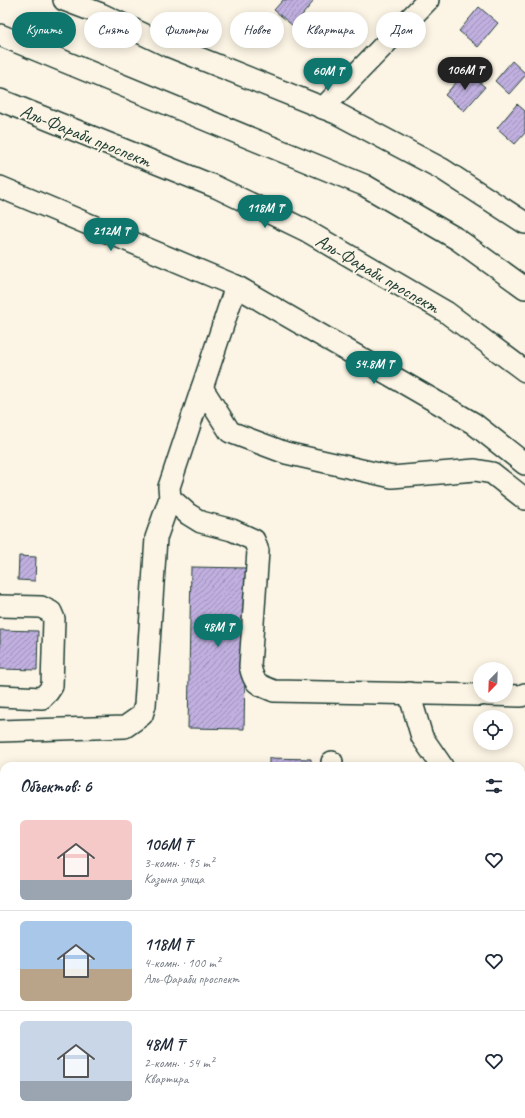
<!DOCTYPE html>
<html lang="ru">
<head>
<meta charset="utf-8">
<style>
	:root { --surface:#fff; --page:#f2f2f3; --text:#1f2937; --muted:#747a83; --line:#e0e1e3; --accent:#0f766e }
	body { margin:0; font-family:Caveat,sans-serif; background:var(--page); color:var(--text); height:100vh; display:flex; flex-direction:column; font-size:15px; white-space:nowrap }
	* { box-sizing:border-box; margin:0 }
	p { font-size:13px; color:var(--muted) }
	.icon { flex:none; width:22px; height:22px; fill:none; stroke:currentColor; stroke-width:2; stroke-linecap:round; stroke-linejoin:round }
	.map { position:relative; flex:1; overflow:hidden }
	.details { position:absolute; left:0px; top:762px; width:525px; height:356px; display:flex; flex-direction:column; background:var(--surface); border-radius:12px 12px 0 0; box-shadow:0 2px 10px #0003 }
	.details>* { flex:none }
	.hud { position:absolute; left:12px; top:12px; width:501px; height:36px; display:flex; gap:8px }
	.needle { width:26px; rotate:203deg }
	.fabs { position:absolute; left:473px; top:662px; display:grid; gap:8px }
	.fabs a { display:grid; place-items:center; width:40px; height:40px; border-radius:50%; background:var(--surface); box-shadow:0 2px 10px #0003; font-size:20px }
	.price { position:absolute; translate:-50% -34px; padding:0 9px; border-radius:14px; background:var(--accent); color:#fff; font-size:13px; line-height:26px; filter:drop-shadow(0 1px 2px #0008) }
	.price::after { content:''; position:absolute; left:50%; top:24px; width:12px; height:9px; margin-left:-6px; background:inherit; clip-path:polygon(0 0,100% 0,50% 100%) }
	.price.active { background:#222; color:#fff }
	ul { padding:0; list-style:none }
	li { display:flex; align-items:center; gap:12px; height:100px; padding:0 20px }
	li+li { border-top:1px solid var(--line) }
	li span { display:grid; place-items:center; flex:none; width:112px; height:80px; border-radius:6px; color:#555 }
	li>.icon { margin-inline-start:auto }
	span .icon { width:48px; height:48px; fill:#fffc; stroke-width:1 }
	li b { font-size:17px }
	h2 { display:flex; justify-content:space-between; align-items:center; height:48px; padding:0 20px; font-size:17px }
	.chip { padding:0 14px; border-radius:18px; background:var(--surface); box-shadow:0 2px 10px #0003; font-size:14px; line-height:36px }
	.chip.active { background:var(--accent); color:#fff }
	.map>svg:first-child { display:block }
	.building { fill:url(#building-hatch); stroke:#1f3d34 }
	.lines { fill:none; stroke-linecap:round; stroke-linejoin:round }
	.minor-casing { stroke:#1f3d34; stroke-width:24 }
	.minor { stroke:#fcf5e5; stroke-width:21 }
	.labels { text-anchor:middle; stroke-width:4; stroke-linejoin:round; paint-order:stroke }
	.street-label { font-size:19px; fill:#1f3d34; stroke:#fcf5e5 }
</style>
</head>
<body>
<div class="map">
<svg width="525" height="1118" viewBox="0 0 525 1118">
	<defs>
		<pattern id="building-hatch" width="6" height="6" patternUnits="userSpaceOnUse"><rect width="6" height="6" fill="#c0afdf"/><path d="M-1 1l2-2M0 6l6-6M5 7l2-2" fill="none" stroke="#9b90b6"/></pattern>
	</defs>
	<rect width="100%" height="100%" fill="#fcf5e5"/>
	<filter id="ink" filterUnits="userSpaceOnUse"><feTurbulence type="fractalNoise" baseFrequency=".025" numOctaves="2"/><feDisplacementMap in="SourceGraphic" scale="8" xChannelSelector="R" yChannelSelector="G"/><feConvolveMatrix kernelMatrix="1 2 1 2 8 2 1 2 1" color-interpolation-filters="sRGB"/></filter>
	<g filter="url(#ink)">
		<!-- building -->
		<g class="building">
			<path d="M 283,0 L 311,0 L 313,2 L 293,26 L 274,10 Z"/>
			<path d="M 479,7 L 498,23 L 478,47 L 459,31 Z"/>
			<path d="M 512,61 L 525,73 L 525,76 L 509,94 L 495,81 Z"/>
			<path d="M 466,71 L 485,87 L 464,111 L 445,95 Z"/>
			<path d="M 517,104 L 525,111 L 525,133 L 515,144 L 497,128 Z"/>
			<path d="M 19,556 L 36,557 L 35,581 L 18,580 Z"/>
			<path d="M 191,567 L 247,568 L 244,729 L 188,728 Z"/>
			<path d="M 0,630 L 38,631 L 37,670 L 0,669 Z"/>
			<path d="M 269,758 L 311,759 L 311,766 L 269,766 Z"/>
			<rect x="0" y="792" width="4" height="42"/>
			<path d="M 525,1013 L 525,1114 L 522,1114 Z"/>
			<rect x="265" y="1114" width="42" height="4"/>
		</g>
		<g class="lines">
			<!-- minor casing -->
			<g class="minor-casing">
				<g id="minor">
					<path d="M 64,0 L 101,14 L 164,44 L 336,113 L 442,169 L 525,223"/>
					<path d="M 0,35 L 364,185 L 457,239 L 525,288"/>
					<path d="M 0,100 L 216,187 L 305,230 L 446,312 L 525,371"/>
					<path d="M 323,108 L 428,0"/>
					<path d="M 0,187 L 236,286 L 473,423 L 525,464"/>
					<path d="M 236,286 L 169,487 L 170,498 L 188,514 L 201,522 L 232,530 L 254,540 L 258,551 L 250,666 C 254,684 257,684 274,691 L 480,695"/>
					<path d="M 202,388 L 230,432 L 286,453 L 392,477 L 475,470 L 492,473 L 525,499"/>
					<path d="M 0,606 L 41,607 L 51,612 L 54,619 L 52,686 L 48,692 L 42,698 L 0,696"/>
					<path d="M 409,693 L 422,737 L 442,766"/>
					<path d="M 488,695 L 521,696 L 525,694"/>
					<path d="M 0,731 L 125,727 L 142,715 L 145,705 L 156,538 L 170,498"/>
					<path d="M 332,766 L 332,762"/>
					<path d="M 521,809 L 525,809"/>
					<path d="M 0,852 L 4,852"/>
					<path d="M 0,1075 L 4,1076"/>
					<path d="M 121,1114 L 126,1118"/>
					<path d="M 42,1118 L 43,1114"/>
					<path d="M 325,1118 L 325,1114"/>
					<path d="M 483,1118 L 483,1114"/>
				</g>
			</g>
			<!-- minor -->
			<use href="#minor" class="minor"/>
		</g>
	</g>
	<g class="labels">
		<!-- street labels -->
		<g class="street-label">
			<text transform="translate(86 135) rotate(22)" y="7">Аль-Фараби проспект</text>
			<text transform="translate(378 273) rotate(30)" y="7">Аль-Фараби проспект</text>
		</g>
	</g>
</svg>
<div class="fabs">
<a><svg class="needle" viewBox="-14 -14 28 28"><path d="M0-13l5 13h-10z" fill="#e53935"/><path d="M0 13l5-13h-10z" fill="#747a83"/></svg></a>
<a><svg class="icon" aria-label="locate" viewBox="0 0 24 24"><circle cx="12" cy="12" r="6"/><path d="M12 2v4M12 18v4M2 12h4M18 12h4"/></svg></a>
</div>
<b class="price active" style="left:465px;top:91px">106M ₸</b>
<b class="price" style="left:328px;top:92px">60M ₸</b>
<b class="price" style="left:265px;top:229px">118M ₸</b>
<b class="price" style="left:111px;top:252px">212M ₸</b>
<b class="price" style="left:374px;top:385px">54.8M ₸</b>
<b class="price" style="left:218px;top:648px">48M ₸</b>
<div class="hud">
<a class="chip active">Купить</a>
<a class="chip">Снять</a>
<a class="chip">Фильтры</a>
<a class="chip">Новое</a>
<a class="chip">Квартира</a>
<a class="chip">Дом</a>
</div>
<section class="details">
<h2>Объектов: 6<svg class="icon" aria-label="filters" viewBox="0 0 24 24"><path d="M4 7h16M4 17h16"/><circle cx="9" cy="7" r="2"/><circle cx="15" cy="17" r="2"/></svg></h2>
<ul>
<li><span style="background:linear-gradient(#f6c9c9 75%,#9aa5b1 0)"><svg class="icon" aria-label="home" viewBox="0 0 24 24"><path d="M3 11l9-7 9 7M6 9v11h12V9"/></svg></span><div><b>106M ₸</b><p>3-комн. · 95 m²</p><p>Казына улица</p></div><svg class="icon" aria-label="heart" viewBox="0 0 24 24"><path d="M12 20l-8-8c-3-5 5-10 8-4 3-6 11-1 8 4z"/></svg></li>
<li><span style="background:linear-gradient(#a9c7e8 60%,#b9a48a 0)"><svg class="icon" aria-label="home" viewBox="0 0 24 24"><path d="M3 11l9-7 9 7M6 9v11h12V9"/></svg></span><div><b>118M ₸</b><p>4-комн. · 100 m²</p><p>Аль-Фараби проспект</p></div><svg class="icon" aria-label="heart" viewBox="0 0 24 24"><path d="M12 20l-8-8c-3-5 5-10 8-4 3-6 11-1 8 4z"/></svg></li>
<li><span style="background:linear-gradient(#c9d6e8 75%,#9aa5b1 0)"><svg class="icon" aria-label="home" viewBox="0 0 24 24"><path d="M3 11l9-7 9 7M6 9v11h12V9"/></svg></span><div><b>48M ₸</b><p>2-комн. · 54 m²</p><p>Квартира</p></div><svg class="icon" aria-label="heart" viewBox="0 0 24 24"><path d="M12 20l-8-8c-3-5 5-10 8-4 3-6 11-1 8 4z"/></svg></li>
</ul>
</section>
</div>
</body>
</html>
